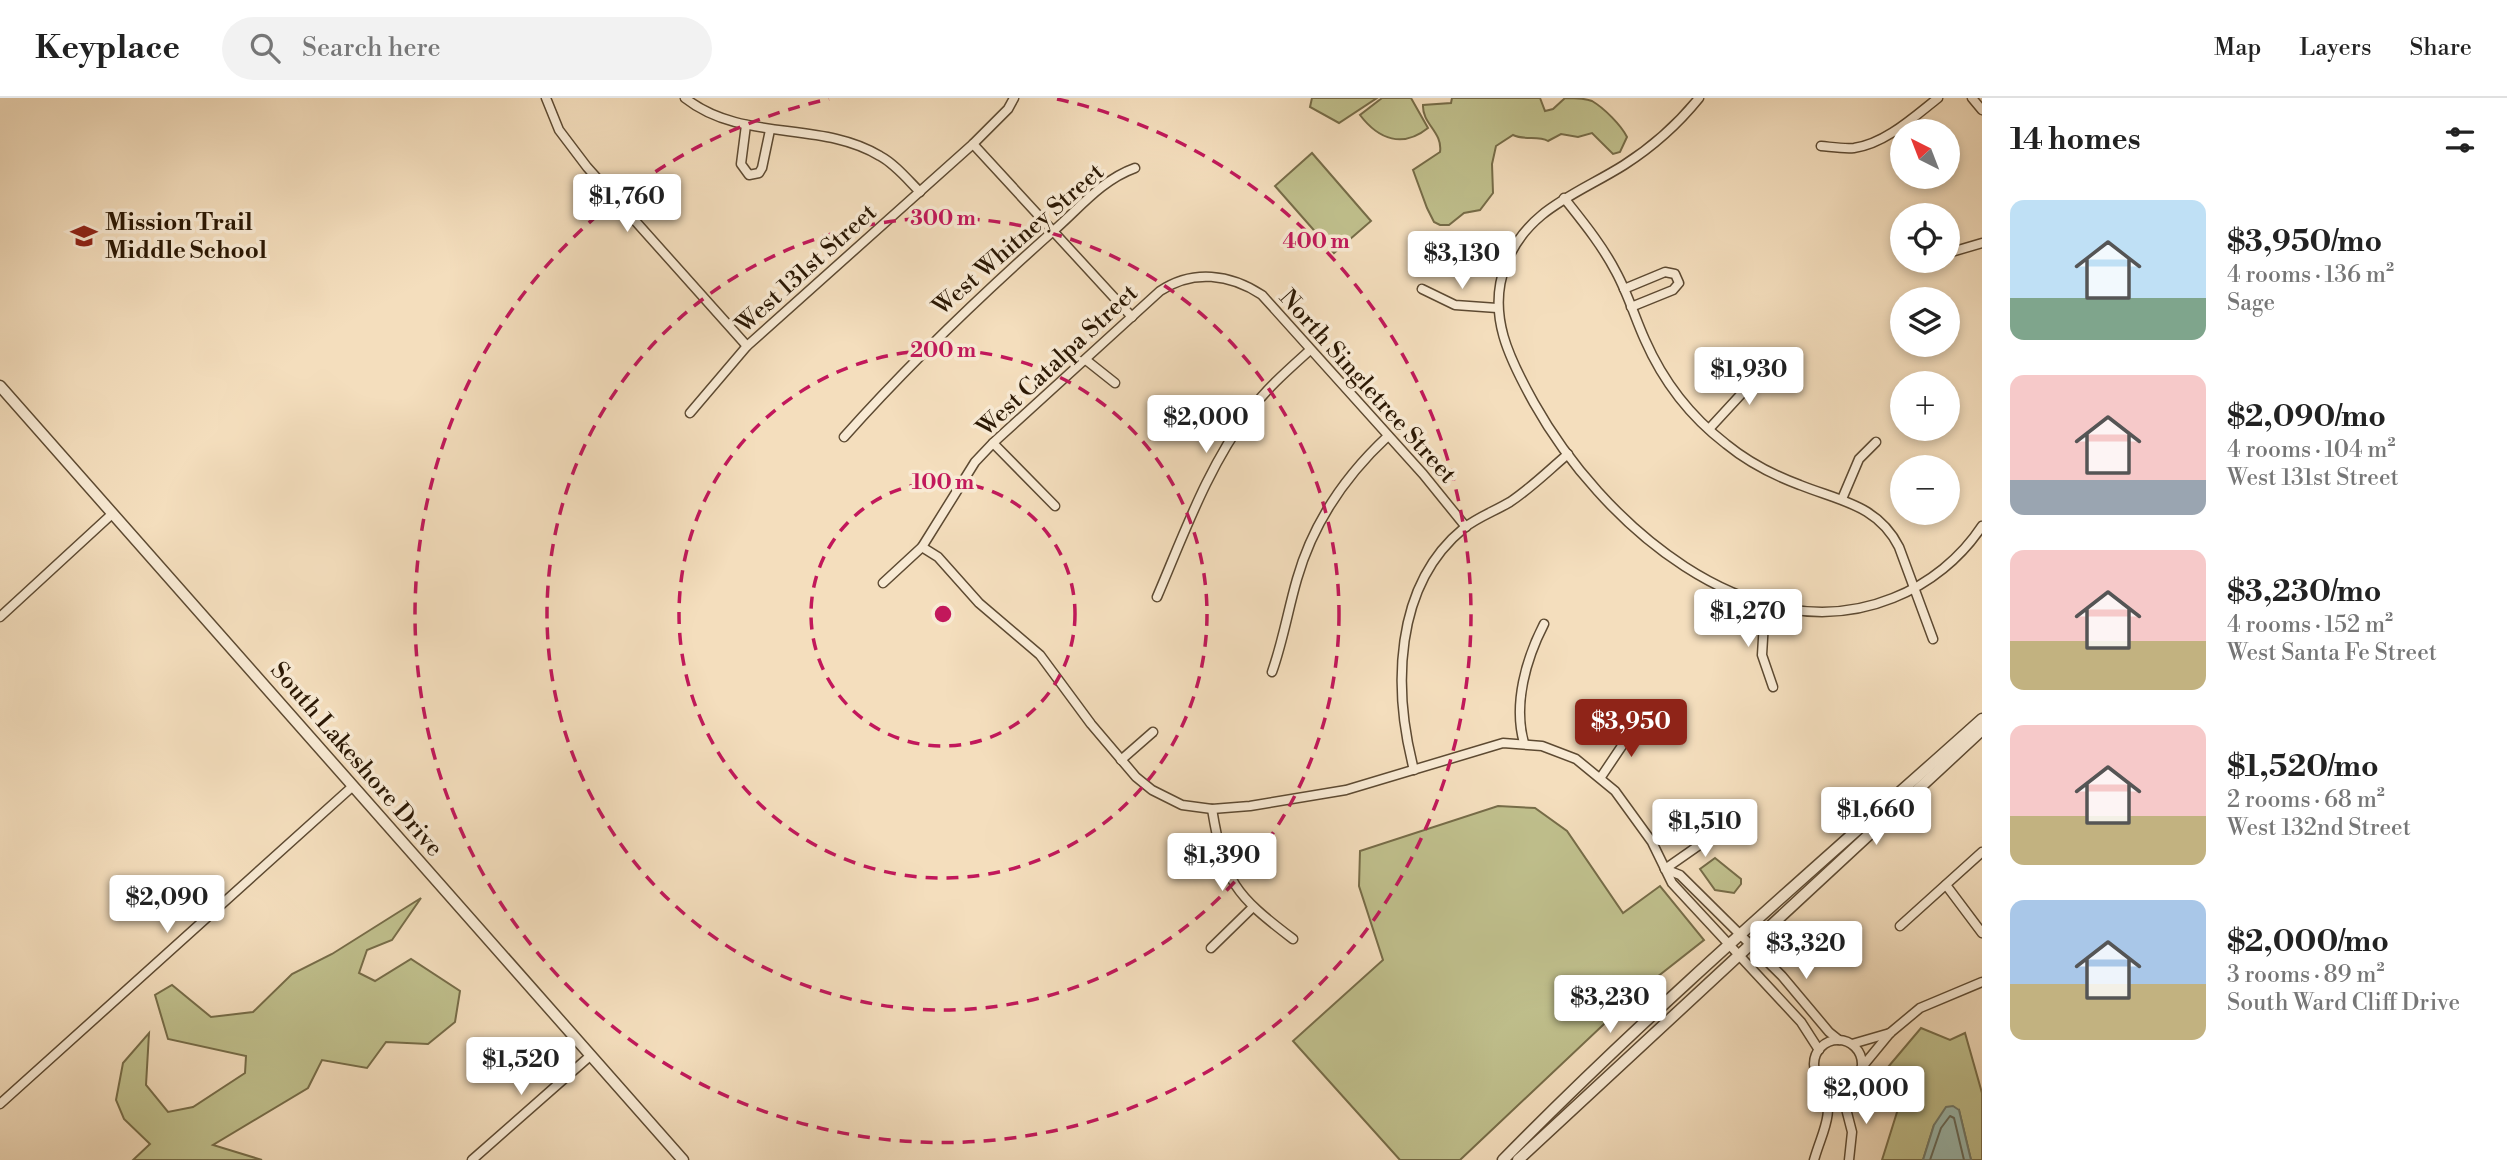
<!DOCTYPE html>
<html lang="en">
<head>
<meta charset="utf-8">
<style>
	:root { --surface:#fff; --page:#f2f2f2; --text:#222; --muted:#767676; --line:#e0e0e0; --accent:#8f2418 }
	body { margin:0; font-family:"Libre Bodoni",serif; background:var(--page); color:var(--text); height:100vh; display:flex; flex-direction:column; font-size:26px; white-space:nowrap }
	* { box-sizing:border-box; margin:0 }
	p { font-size:23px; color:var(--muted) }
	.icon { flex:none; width:38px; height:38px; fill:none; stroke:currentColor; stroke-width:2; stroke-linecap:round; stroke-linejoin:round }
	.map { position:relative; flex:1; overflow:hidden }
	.details { display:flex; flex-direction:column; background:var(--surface); width:525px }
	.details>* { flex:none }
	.needle { width:46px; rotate:318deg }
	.controls { position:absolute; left:1890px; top:21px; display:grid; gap:14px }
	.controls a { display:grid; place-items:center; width:70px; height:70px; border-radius:50%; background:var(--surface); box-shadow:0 4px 10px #0003; font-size:35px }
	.price { position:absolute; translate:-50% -60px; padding:0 16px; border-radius:7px; background:#fff; color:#222; font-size:23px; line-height:46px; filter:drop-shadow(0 2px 4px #0008) }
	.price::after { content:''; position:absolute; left:50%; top:42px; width:21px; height:16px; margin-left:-10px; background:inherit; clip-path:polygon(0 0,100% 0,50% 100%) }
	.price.on { background:var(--accent); color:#fff }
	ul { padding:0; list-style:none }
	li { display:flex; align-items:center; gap:21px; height:175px; padding:0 28px }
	li span { display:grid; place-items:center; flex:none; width:196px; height:140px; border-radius:14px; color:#555 }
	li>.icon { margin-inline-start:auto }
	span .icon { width:84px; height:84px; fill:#fffc; stroke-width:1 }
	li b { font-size:30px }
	h2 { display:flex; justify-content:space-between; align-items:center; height:84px; padding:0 28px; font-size:30px }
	header { display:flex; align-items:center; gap:42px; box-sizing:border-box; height:98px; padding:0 35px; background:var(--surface); border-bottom:2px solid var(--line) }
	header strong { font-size:33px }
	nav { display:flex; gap:38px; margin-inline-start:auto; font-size:24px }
	.search { width:490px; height:63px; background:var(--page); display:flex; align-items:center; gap:18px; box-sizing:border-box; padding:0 24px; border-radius:38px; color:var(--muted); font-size:26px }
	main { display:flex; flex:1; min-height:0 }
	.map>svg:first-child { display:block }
	.green { fill:#c0c08d; stroke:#766c48; stroke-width:2 }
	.water { fill:#9cbcb2; stroke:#6f7a6c; stroke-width:2 }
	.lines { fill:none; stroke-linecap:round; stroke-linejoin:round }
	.shore { stroke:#646a5b; stroke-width:2 }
	.minor-casing { stroke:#5d4a32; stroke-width:11 }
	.tertiary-casing { stroke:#5d4a32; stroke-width:13 }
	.minor { stroke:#f8ead4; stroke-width:8 }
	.tertiary { stroke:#f8ead4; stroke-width:10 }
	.ring { fill:none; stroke:#c2185b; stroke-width:3.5; stroke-dasharray:12 9 }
	.labels { text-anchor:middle; stroke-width:7; stroke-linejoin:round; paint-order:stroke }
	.poi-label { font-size:24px; font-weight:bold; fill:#2b1804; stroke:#f8ead4; text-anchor:start }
	.street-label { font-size:24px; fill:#2b1804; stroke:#f8ead4 }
	.centre { fill:#c2185b; stroke:#f8ead4; stroke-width:3.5 }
	.ring-label { font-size:21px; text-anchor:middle; font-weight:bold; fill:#c2185b; stroke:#f8ead4; stroke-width:7; stroke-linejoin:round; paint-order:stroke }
</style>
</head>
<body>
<header>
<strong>Keyplace</strong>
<div class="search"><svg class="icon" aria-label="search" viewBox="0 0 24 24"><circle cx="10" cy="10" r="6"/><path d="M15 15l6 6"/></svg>Search here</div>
<nav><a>Map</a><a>Layers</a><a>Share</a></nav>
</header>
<main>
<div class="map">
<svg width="1982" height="1062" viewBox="0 0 1982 1062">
	<rect width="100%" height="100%" fill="#f4debd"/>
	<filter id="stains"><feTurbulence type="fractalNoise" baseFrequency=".00286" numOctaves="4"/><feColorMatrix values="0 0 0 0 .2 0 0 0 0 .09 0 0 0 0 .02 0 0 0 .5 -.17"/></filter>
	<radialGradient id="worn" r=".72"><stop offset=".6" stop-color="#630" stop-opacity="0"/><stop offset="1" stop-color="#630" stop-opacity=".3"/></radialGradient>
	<!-- green -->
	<g class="green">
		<path d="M 1312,0 L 1377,0 L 1339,25 L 1310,9 Z"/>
		<path d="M 1382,0 L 1411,0 L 1428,30 C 1403,50 1379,42 1360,17 Z"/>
		<path d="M 1452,0 L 1540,0 L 1545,13 L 1553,11 L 1565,0 C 1573,0 1585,0 1592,3 C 1604,10 1621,27 1627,39 L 1620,54 L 1613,56 L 1592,35 L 1578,39 L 1561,36 L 1548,43 C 1538,37 1525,43 1513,37 L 1496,48 L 1492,66 L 1493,95 L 1480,112 L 1464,115 L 1449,127 L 1440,127 L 1434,124 L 1427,110 L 1413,72 L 1440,54 C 1443,34 1422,26 1423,7 L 1451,5 Z"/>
		<path d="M 1312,55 L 1371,123 L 1334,155 L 1275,88 Z"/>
		<path d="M 1498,708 L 1535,710 L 1567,733 L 1623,815 L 1660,788 L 1704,842 L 1638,894 L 1460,1062 L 1400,1062 L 1293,943 L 1383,862 L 1359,788 L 1360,753 Z"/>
		<path d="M 1715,760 L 1741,781 L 1741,786 L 1734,795 L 1715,792 L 1700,771 Z"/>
		<path d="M 421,800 L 392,842 L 367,852 L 359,875 L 375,883 L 411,861 L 460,893 L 455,924 L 428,946 L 386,944 L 367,970 L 322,962 L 308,990 L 213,1047 L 262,1062 L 133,1062 L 150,1046 L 124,1021 L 116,1002 L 123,965 L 149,935 L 146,987 L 168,1014 L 193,1009 L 245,975 L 246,958 L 168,941 L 155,897 L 172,887 L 211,919 L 253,914 L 292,876 L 332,856 Z"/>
		<path d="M 1921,930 L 1950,942 L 1965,935 L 1982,995 L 1982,1062 L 1971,1062 L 1959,1012 L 1934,1027 L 1923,1062 L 1882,1062 L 1903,995 L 1883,975 Z"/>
	</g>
	<!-- water -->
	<path class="water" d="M 1953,1008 L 1959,1012 L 1971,1062 L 1923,1062 L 1934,1027 L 1946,1009 Z"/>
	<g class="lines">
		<!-- shore -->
		<path class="shore" d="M 1930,1062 L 1941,1030 L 1950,1018 L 1954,1020 L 1964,1062"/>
		<!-- minor casing -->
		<g class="minor-casing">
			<g id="minor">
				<path d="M 546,0 L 559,32 L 587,69 L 747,248"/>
				<path d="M 685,0 C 742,45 821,22 880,58 C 895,66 908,82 920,94"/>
				<path d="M 1699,0 C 1678,26 1652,49 1624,67 C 1578,96 1527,111 1506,166 C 1486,216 1510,262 1534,305 C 1600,423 1750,558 1893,500 C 1929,486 1961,460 1982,428"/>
				<path d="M 1972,0 L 1982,12"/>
				<path d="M 746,27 L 741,66 L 749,77 L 759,75 L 762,70 L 770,32"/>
				<path d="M 973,46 L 1132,219"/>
				<path d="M 1821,48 C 1832,49 1844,51 1854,50 C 1885,46 1915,18 1938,0"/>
				<path d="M 1564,100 C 1583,124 1602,147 1616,174 C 1628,196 1635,220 1645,242 C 1663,283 1691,319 1726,346 C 1748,364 1773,377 1800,387 C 1840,403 1878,407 1899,449 L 1933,541"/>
				<path d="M 1948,155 L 1982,145"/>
				<path d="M 1422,191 L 1455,207 L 1497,210"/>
				<path d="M 1624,191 L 1665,174 L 1675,176 L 1679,185 L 1673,192 L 1631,209"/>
				<path d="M 1086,262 L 1115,285"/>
				<path d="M 690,315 L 747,248 L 973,46 L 1008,11 L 1014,0"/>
				<path d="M 1709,331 L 1768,267"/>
				<path d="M 844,339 C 909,266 978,200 1051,135 C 1078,112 1101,82 1135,70"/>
				<path d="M 993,345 L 1055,408"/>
				<path d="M 1842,401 L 1859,361 L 1876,344"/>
				<path d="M 922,449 L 938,459 L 979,505 L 1040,557 L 1091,626 L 1136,679 L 1152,692 L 1182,707 L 1212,711 L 1250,708 L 1346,692 L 1503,645 L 1542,648 L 1576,661 L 1615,693 L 1652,744 L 1672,785 L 1801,924 L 1819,952"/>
				<path d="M 883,485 L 922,449 L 975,364 L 993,345 L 1160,193 C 1193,171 1230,176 1262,197 L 1423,376 L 1466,429"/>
				<path d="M 1157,499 C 1184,436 1208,368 1250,313 C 1267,290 1289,271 1310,252"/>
				<path d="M 1765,507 L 1762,557 L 1773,589"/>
				<path d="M 0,519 L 112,416"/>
				<path d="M 1272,574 C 1283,543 1288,512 1297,481 C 1313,425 1346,377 1388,338"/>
				<path d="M 1524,645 C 1513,606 1526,561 1544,526"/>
				<path d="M 1121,662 L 1153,634"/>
				<path d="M 1414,672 C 1393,592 1393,488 1464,430 C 1478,419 1495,413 1510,404 C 1531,390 1549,372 1568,356"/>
				<path d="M 1601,679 L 1636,627"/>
				<path d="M 1212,711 C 1224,784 1235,797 1293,841"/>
				<path d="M 1665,771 L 1680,777 L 1782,878 L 1829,934 L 1839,942"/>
				<path d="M 1665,771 L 1728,727"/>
				<path d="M 1946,787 L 1982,835"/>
				<path d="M 1900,828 L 1982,754"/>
				<path d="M 1211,850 L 1252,810"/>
				<circle cx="1838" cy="966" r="24"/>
				<path d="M 1852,946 L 1890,935"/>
				<path d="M 1862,969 L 1890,935 L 1920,910 L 1982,884"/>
				<path d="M 1847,989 L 1843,999 L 1852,1034 L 1849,1062"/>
				<path d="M 0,1006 L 353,688"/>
				<path d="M 472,1062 L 590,958"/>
				<path d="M 1814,1062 C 1823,1031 1834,1019 1824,986"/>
			</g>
		</g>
		<!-- tertiary casing -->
		<g class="tertiary-casing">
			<g id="tertiary">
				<path d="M 0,288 L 683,1062"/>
				<path d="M 1503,1062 C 1655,907 1820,766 1982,621"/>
				<path d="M 1518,1062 L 1982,632"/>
			</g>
		</g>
		<!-- minor -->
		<use href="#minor" class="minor"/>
		<!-- tertiary -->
		<use href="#tertiary" class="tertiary"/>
	</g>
	<!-- distance rings -->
	<g class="ring">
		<circle cx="943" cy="516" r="132"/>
		<circle cx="943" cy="516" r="264"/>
		<circle cx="943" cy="516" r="396"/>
		<path d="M1057 1A528 528 0 1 1 829 1"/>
	</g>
	<!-- icons -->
	<defs>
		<g id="school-bare" transform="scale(2.1)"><path d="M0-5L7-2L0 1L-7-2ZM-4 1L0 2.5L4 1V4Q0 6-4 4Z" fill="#8f2418" stroke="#f8ead4" stroke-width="2.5" paint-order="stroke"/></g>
	</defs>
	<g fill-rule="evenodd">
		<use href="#school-bare" x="84" y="138"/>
	</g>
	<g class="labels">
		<!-- poi labels -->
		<g class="poi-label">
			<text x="105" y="132">Mission Trail<tspan x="105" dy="28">Middle School</tspan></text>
		</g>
		<!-- street labels -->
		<g class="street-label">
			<text transform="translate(1018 141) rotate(-41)" y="8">West Whitney Street</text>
			<text transform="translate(806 170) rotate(-42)" y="8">West 131st Street</text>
			<text transform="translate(1057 262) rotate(-43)" y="8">West Catalpa Street</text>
			<text transform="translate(1368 288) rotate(48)" y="8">North Singletree Street</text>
			<text transform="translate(357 661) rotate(49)" y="8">South Lakeshore Drive</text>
		</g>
	</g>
	<circle cx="943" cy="516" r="10" class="centre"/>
	<g class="ring-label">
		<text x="943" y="127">300 m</text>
		<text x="1316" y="150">400 m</text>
		<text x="943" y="259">200 m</text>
		<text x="943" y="391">100 m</text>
	</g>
	<rect width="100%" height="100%" filter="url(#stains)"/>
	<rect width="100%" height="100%" fill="url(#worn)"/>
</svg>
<div class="controls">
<a><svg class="needle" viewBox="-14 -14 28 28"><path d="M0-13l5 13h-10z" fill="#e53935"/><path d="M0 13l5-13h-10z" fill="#767676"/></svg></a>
<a><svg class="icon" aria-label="locate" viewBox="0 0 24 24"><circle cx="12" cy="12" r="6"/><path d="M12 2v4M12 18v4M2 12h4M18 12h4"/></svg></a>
<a><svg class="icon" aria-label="layers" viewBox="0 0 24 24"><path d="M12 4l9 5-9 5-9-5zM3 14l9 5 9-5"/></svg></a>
<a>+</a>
<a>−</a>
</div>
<b class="price" style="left:627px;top:136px">$1,760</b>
<b class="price" style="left:1462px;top:193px">$3,130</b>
<b class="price" style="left:1749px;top:309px">$1,930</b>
<b class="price" style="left:1206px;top:357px">$2,000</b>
<b class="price" style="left:1748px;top:551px">$1,270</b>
<b class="price on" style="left:1631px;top:661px">$3,950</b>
<b class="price" style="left:1876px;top:749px">$1,660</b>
<b class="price" style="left:1705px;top:761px">$1,510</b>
<b class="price" style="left:1222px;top:795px">$1,390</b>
<b class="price" style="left:167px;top:837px">$2,090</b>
<b class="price" style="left:1806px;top:883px">$3,320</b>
<b class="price" style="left:1610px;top:937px">$3,230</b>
<b class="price" style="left:521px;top:999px">$1,520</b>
<b class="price" style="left:1866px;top:1028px">$2,000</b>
</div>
<section class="details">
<h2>14 homes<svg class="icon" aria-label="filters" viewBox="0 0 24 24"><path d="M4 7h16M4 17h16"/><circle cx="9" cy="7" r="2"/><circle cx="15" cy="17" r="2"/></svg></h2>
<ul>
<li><span style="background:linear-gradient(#bfe0f5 70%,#7fa58c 0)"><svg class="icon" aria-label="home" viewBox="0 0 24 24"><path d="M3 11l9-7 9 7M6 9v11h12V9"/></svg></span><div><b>$3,950/mo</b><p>4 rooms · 136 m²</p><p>Sage</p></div></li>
<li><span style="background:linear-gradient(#f6c9c9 75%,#9aa5b1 0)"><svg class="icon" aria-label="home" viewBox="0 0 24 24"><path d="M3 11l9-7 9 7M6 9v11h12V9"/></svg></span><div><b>$2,090/mo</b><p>4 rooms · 104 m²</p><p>West 131st Street</p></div></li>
<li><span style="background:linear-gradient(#f6c9c9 65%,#c2b280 0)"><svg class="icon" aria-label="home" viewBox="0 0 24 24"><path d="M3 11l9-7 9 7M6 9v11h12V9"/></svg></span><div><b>$3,230/mo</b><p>4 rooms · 152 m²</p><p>West Santa Fe Street</p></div></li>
<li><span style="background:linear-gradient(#f6c9c9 65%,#c2b280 0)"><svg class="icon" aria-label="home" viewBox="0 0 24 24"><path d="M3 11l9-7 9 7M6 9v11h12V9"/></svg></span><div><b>$1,520/mo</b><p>2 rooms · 68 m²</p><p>West 132nd Street</p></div></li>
<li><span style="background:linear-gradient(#a9c7e8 60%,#c2b280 0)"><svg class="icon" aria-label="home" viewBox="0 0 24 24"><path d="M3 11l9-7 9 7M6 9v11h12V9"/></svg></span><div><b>$2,000/mo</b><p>3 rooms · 89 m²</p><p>South Ward Cliff Drive</p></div></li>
</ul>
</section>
</main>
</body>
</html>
